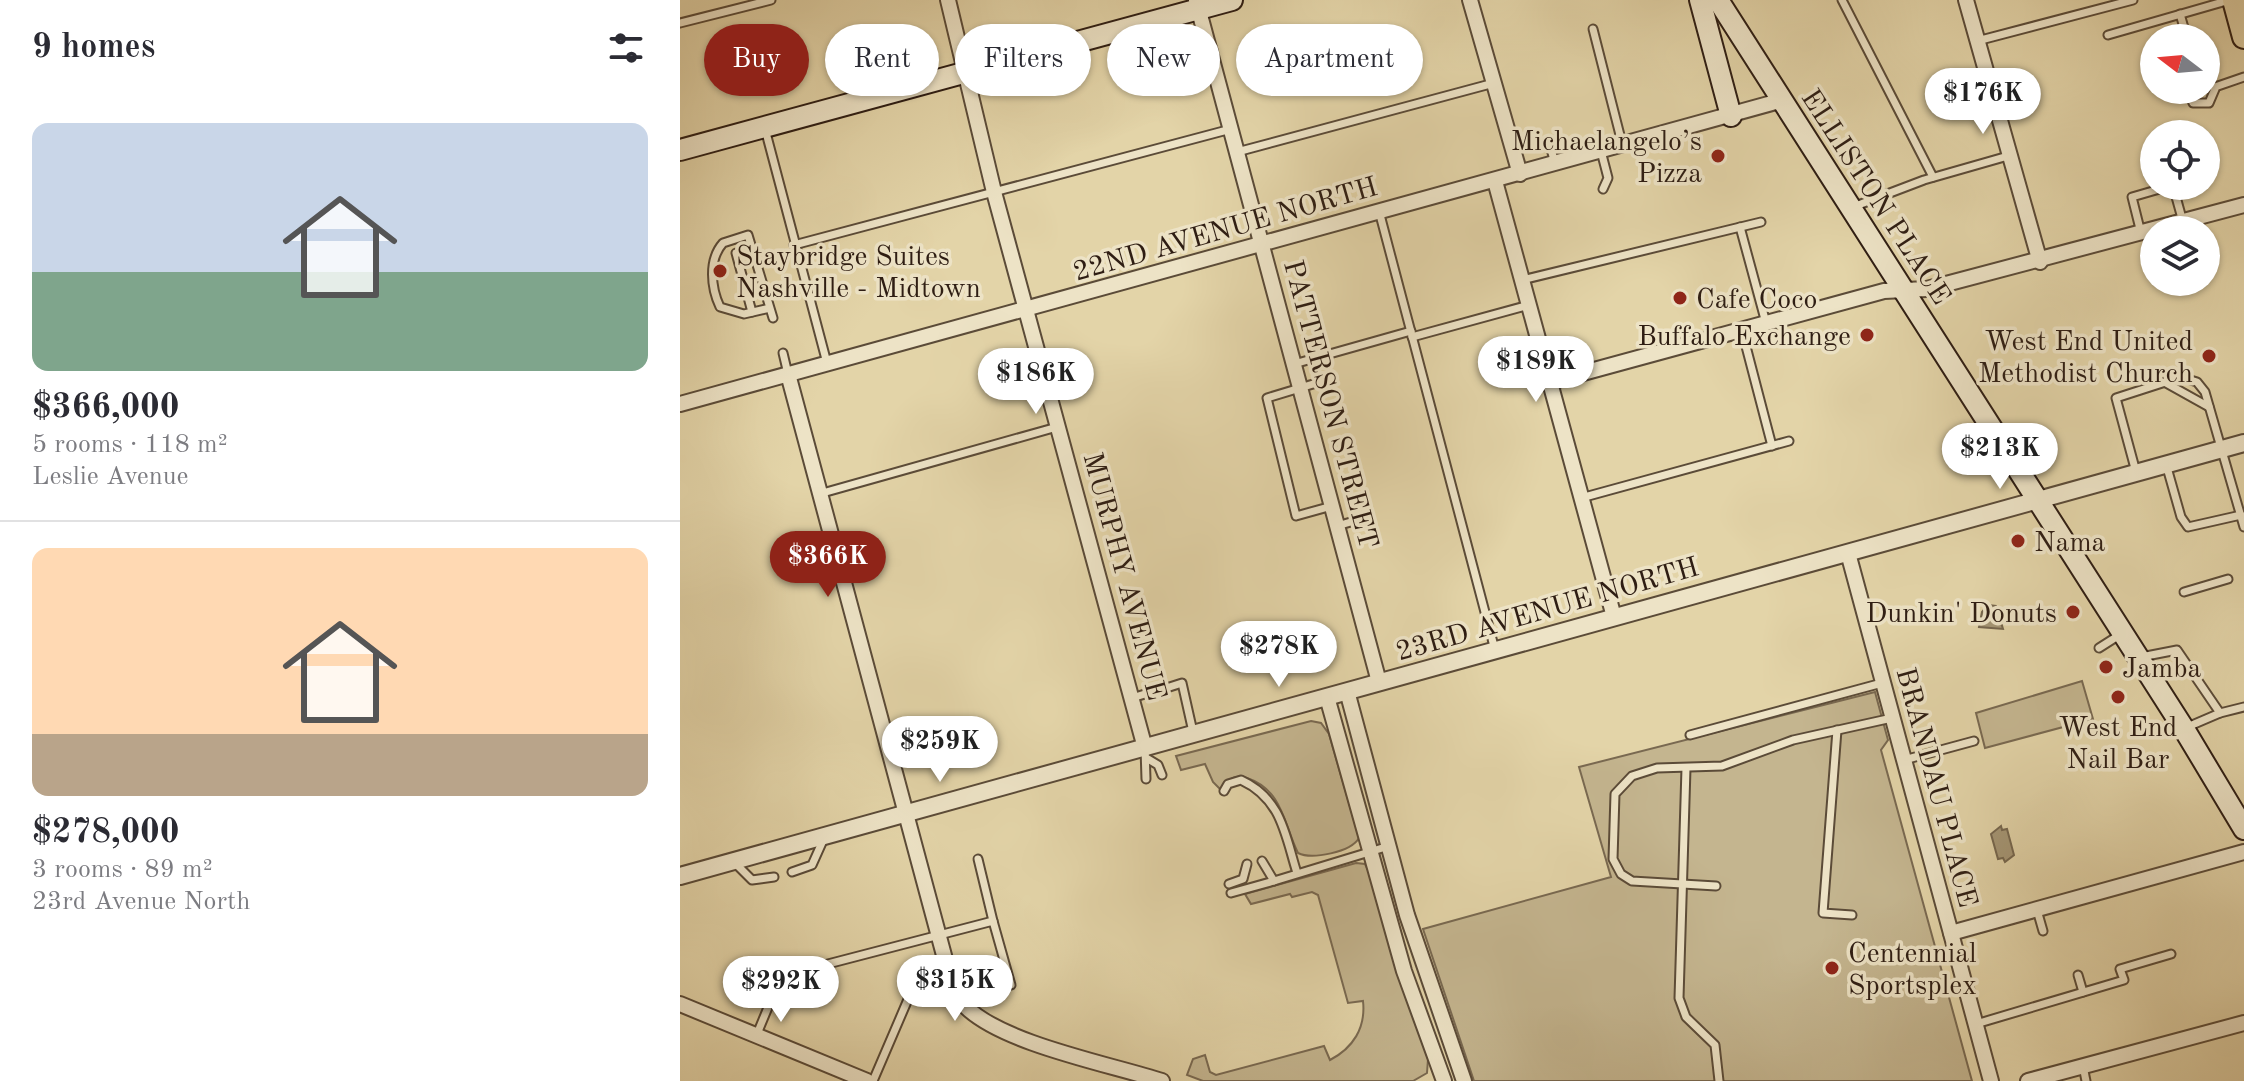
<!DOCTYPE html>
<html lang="en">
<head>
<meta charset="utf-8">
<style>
	:root { --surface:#fff; --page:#f7f7f7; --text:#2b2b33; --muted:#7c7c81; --line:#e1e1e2; --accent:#8f2418 }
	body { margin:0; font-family:"Old Standard TT",serif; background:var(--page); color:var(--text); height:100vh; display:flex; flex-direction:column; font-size:30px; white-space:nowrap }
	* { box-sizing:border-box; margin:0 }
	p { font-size:26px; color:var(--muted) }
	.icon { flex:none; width:44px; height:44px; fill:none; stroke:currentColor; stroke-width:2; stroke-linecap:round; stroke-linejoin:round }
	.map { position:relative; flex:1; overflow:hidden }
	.drawer { display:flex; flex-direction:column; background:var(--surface); width:680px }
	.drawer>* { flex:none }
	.banner { position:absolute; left:24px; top:24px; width:760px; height:72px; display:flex; gap:16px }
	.needle { width:52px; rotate:286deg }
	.tools { position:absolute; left:1460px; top:24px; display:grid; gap:16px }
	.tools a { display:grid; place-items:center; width:80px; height:80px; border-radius:50%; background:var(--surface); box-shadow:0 2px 6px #0004; font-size:40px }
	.price { position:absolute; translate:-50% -68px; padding:0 18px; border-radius:28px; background:#fff; color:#222; font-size:26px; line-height:52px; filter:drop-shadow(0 2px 4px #0008) }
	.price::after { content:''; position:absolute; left:50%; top:48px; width:24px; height:18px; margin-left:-12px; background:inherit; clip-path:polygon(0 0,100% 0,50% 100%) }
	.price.active { background:var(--accent); color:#fff }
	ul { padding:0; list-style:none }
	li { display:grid; align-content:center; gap:16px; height:424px; padding:0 32px }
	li+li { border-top:2px solid var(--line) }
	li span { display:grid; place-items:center; height:248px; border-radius:16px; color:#555 }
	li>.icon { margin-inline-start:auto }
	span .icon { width:144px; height:144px; fill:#fffc; stroke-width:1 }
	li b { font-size:34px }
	h2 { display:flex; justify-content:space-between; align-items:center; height:96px; padding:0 32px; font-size:34px }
	.pill { padding:0 28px; border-radius:36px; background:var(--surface); box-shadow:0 2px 6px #0004; font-size:28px; line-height:72px }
	.pill.active { background:var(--accent); color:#fff }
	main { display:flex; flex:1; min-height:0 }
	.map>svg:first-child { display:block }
	.green { fill:#c4b58f; stroke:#796951; stroke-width:2 }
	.water { fill:#a59675; stroke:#75664e; stroke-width:2 }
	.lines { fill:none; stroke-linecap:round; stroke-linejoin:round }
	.service-casing { stroke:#5b4b38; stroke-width:11 }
	.minor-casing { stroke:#5b4b38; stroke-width:18 }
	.tertiary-casing { stroke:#5b4b38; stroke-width:20 }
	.secondary-casing { stroke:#2e1d13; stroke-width:24 }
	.primary-casing { stroke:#2e1d13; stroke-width:26 }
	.service { stroke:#ede3c6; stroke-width:7 }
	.minor { stroke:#ede3c6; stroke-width:14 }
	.tertiary { stroke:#ede3c6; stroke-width:16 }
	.secondary { stroke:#ede3c6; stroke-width:20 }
	.primary { stroke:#e3d4a8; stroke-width:22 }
	.poi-dot { fill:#8f2418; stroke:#ede3c6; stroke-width:3 }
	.labels { text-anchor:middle; stroke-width:7; stroke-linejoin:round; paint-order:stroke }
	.poi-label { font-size:28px; fill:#2e1d13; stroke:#ede3c6; text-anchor:start }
	.street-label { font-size:28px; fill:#2e1d13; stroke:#ede3c6 }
</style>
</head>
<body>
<main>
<section class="drawer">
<h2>9 homes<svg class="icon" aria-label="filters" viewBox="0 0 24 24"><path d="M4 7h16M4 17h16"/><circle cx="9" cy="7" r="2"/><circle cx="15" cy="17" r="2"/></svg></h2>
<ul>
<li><span style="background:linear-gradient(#c9d6e8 60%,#7fa58c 0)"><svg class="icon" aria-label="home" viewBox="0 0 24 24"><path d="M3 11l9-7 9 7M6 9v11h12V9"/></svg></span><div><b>$366,000</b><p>5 rooms · 118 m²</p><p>Leslie Avenue</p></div></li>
<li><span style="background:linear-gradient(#ffd9b3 75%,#b9a48a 0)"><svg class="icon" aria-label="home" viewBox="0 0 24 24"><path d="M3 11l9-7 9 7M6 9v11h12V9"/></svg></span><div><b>$278,000</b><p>3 rooms · 89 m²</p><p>23rd Avenue North</p></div></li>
</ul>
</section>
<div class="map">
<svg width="1564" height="1081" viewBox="0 0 1564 1081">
	<rect width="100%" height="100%" fill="#e3d4a8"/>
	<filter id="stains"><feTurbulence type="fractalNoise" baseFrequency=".0025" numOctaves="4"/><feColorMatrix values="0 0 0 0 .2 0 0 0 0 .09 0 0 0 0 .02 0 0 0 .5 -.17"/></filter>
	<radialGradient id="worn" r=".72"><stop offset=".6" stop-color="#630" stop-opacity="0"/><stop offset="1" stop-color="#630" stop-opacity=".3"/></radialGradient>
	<!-- green -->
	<g class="green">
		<path d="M 1402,681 L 1413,719 L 1305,748 L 1296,713 Z"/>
		<path d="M 1195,692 L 1208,740 L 1201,750 L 1292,1081 L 794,1081 L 743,929 L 931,877 L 899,767 Z"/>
		<path d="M 631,721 L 641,723 L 649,734 L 679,838 C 671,852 632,860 618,853 C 604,825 603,790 567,778 C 555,774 547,779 541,790 L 533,782 L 525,764 L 501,770 L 496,756 Z"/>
		<path d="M 676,863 L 685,864 L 689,872 L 748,1059 L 747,1073 L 733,1081 L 523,1081 L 507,1075 L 513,1059 L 525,1055 L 530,1072 L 536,1075 L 644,1046 L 650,1060 C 673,1048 686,1028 683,1001 L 668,1003 L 638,895 L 632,892 L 612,897 L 610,894 L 571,904 L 565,894 Z"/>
	</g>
	<!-- water -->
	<g class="water">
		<path d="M 1308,605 L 1316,606 L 1323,629 L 1299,627 L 1302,612 Z"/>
		<path d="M 1321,826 L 1322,830 L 1327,829 L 1334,855 L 1325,862 L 1323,858 L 1318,859 L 1311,834 Z"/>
	</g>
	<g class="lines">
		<!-- service casing -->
		<g class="service-casing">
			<g id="service">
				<path d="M 1162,0 L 1253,177"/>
				<path d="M 1500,14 L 1507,38"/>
				<path d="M 0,23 L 91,0"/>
				<path d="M 913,29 L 942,143"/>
				<path d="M 1428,35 L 1550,0"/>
				<path d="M 1297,41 L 1453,0"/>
				<path d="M 1535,87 L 1564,77"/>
				<path d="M 1507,90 L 1513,103 L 1529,103 L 1535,89 L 1526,78"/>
				<path d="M 85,129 L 147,363"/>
				<path d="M 869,141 L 875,164"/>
				<path d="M 921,151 L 928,178 L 923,189"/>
				<path d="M 557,152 L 814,83"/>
				<path d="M 1493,186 L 1503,222"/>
				<path d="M 1173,207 L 1244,180 L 1328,156"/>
				<path d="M 699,211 L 815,650"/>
				<path d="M 1060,227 L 1086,323"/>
				<path d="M 1461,233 L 1452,197 L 1490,186"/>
				<path d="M 114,245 L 551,129"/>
				<path d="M 56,253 L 72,312"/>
				<path d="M 842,280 L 1081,222"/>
				<path d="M 90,308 L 64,314 L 40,307 C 31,288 28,260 43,243 L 68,235 L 90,308 L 93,318"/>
				<path d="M 1062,331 L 1092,446"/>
				<path d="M 732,337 L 849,305"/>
				<path d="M 103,353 L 108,374"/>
				<path d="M 614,364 L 731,331"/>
				<path d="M 643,381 L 587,398 L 616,516 L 652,506"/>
				<path d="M 1486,383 L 1529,407"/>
				<path d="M 1486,464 L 1501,517 L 1508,527 L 1561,515"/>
				<path d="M 1456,472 L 1436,398 L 1501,377 L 1517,382 L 1525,392 L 1564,527"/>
				<path d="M 139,494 L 377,427"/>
				<path d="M 901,498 L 1109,441"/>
				<path d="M 657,526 L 681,519"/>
				<path d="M 1504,592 L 1548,579"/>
				<path d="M 1419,648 L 1441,634"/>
				<path d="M 1461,657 L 1497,650 L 1540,713 L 1564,707"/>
				<path d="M 477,691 L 502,683 L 513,732"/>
				<path d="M 452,698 L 468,693"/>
				<path d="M 1505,728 L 1540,713"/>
				<path d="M 1157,730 L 1143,913 L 1172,915"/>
				<path d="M 1010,735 L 1202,683"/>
				<path d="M 465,748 L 466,779"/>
				<path d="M 468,759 L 478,765 L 482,775"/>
				<path d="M 1224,760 L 1294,741"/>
				<path d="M 1006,768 L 999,998 L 1006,1017 L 1035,1045 L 1039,1081"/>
				<path d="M 544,791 L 548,784 L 561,780 C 602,799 605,835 617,873"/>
				<path d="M 298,859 L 313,921"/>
				<path d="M 582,861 L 594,881 L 709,846"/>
				<path d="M 55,863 L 72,880 L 94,877"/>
				<path d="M 112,872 L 132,865 L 145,836"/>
				<path d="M 549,884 L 563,879 L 567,864"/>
				<path d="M 1036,886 L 952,881 L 941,874 L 933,859 L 935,794 L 952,776 L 977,768 L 1042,766 L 1113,740 L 1212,718"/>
				<path d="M 551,893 L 594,881"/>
				<path d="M 1357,910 L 1363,931"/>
				<path d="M 144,965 L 313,921 L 331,985"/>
				<path d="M 1398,975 L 1403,992"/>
				<path d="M 1296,1024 L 1444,980 L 1440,969 L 1491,954"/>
				<path d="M 77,1034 L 101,976 L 138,967"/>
				<path d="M 1403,1066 L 1406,1081"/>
				<path d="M 193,1081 L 229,997 L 269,974"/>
			</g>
		</g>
		<!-- minor casing -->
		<g class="minor-casing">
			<g id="minor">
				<path d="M 268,0 L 314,192 L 465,748"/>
				<path d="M 516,0 L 699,682"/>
				<path d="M 790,0 L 840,174"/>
				<path d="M 1286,0 L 1360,262"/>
				<path d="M 815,181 L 934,617"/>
				<path d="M 108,374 L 269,974 C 273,986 276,997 286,1007 C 324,1044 429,1064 482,1081"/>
				<path d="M 870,382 L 1204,291 L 1247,289 L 1564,205"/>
				<path d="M 0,404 L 1103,100"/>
				<path d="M 1168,553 L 1311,1081"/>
				<path d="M 667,691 L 727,915 L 784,1081"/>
				<path d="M 647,697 L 724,971 L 764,1081"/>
				<path d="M 1271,933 L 1564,852"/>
				<path d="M 0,1004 L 187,1081"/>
				<path d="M 1348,1081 L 1564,1023"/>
			</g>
		</g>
		<!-- tertiary casing -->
		<g class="tertiary-casing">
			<path id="tertiary" d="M 0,876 L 1564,443"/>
		</g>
		<!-- secondary casing -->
		<g class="secondary-casing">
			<g id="secondary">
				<path d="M 1020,0 L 1051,116"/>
				<path d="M 1038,0 L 1504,729 L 1564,829"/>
				<path d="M 0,150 L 552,0"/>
			</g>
		</g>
		<!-- primary casing -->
		<g class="primary-casing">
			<path id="primary" d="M 1554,0 L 1564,37"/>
		</g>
		<!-- service -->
		<use href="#service" class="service"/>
		<!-- minor -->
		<use href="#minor" class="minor"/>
		<!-- tertiary -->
		<use href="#tertiary" class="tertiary"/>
		<!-- secondary -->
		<use href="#secondary" class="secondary"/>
		<!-- primary -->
		<use href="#primary" class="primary"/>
	</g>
	<!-- markers -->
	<g class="poi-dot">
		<circle cx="1038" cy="156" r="8"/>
		<circle cx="40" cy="271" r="8"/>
		<circle cx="1000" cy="298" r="8"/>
		<circle cx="1187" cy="335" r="8"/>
		<circle cx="1529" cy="356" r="8"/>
		<circle cx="1338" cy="541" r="8"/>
		<circle cx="1393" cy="612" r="8"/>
		<circle cx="1426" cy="667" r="8"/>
		<circle cx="1438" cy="697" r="8"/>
		<circle cx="1152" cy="968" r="8"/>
	</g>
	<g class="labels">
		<!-- poi labels -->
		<g class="poi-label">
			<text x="1022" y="150" text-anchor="end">Michaelangelo’s<tspan x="1022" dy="32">Pizza</tspan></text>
			<text x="56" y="265">Staybridge Suites<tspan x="56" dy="32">Nashville - Midtown</tspan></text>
			<text x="1016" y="308">Cafe Coco</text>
			<text x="1171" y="345" text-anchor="end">Buffalo Exchange</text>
			<text x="1513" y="350" text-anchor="end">West End United<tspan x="1513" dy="32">Methodist Church</tspan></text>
			<text x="1354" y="551">Nama</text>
			<text x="1377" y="622" text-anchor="end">Dunkin' Donuts</text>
			<text x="1442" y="677">Jamba</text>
			<text x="1438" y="736" text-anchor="middle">West End<tspan x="1438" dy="32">Nail Bar</tspan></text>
			<text x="1168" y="962">Centennial<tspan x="1168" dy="32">Sportsplex</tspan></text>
		</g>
		<!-- street labels -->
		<g class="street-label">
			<text transform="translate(1197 196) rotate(57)" y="10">ELLISTON PLACE</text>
			<text transform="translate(545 228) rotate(-16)" y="10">22ND AVENUE NORTH</text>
			<text transform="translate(652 404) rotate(75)" y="10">PATTERSON STREET</text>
			<text transform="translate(446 576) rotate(75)" y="10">MURPHY AVENUE</text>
			<text transform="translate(867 608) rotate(-16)" y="10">23RD AVENUE NORTH</text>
			<text transform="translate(1258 787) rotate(75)" y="10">BRANDAU PLACE</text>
		</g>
	</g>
	<rect width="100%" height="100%" filter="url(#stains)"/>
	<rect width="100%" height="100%" fill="url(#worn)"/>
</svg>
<div class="tools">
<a><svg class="needle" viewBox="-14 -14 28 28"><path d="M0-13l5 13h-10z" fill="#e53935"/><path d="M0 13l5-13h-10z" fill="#7c7c81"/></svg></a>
<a><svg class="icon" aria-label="locate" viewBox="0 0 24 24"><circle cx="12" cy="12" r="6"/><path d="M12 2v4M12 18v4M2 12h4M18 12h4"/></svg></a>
<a><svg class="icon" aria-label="layers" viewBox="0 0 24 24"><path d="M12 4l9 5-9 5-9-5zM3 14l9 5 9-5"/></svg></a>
</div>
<b class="price" style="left:1303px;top:136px">$176K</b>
<b class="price" style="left:856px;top:404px">$189K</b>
<b class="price" style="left:356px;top:416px">$186K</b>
<b class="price" style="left:1320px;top:491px">$213K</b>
<b class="price active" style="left:148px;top:599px">$366K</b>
<b class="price" style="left:599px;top:689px">$278K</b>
<b class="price" style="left:260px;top:784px">$259K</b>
<b class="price" style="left:275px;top:1023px">$315K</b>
<b class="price" style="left:101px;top:1024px">$292K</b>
<div class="banner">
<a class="pill active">Buy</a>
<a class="pill">Rent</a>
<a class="pill">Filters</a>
<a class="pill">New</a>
<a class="pill">Apartment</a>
</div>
</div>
</main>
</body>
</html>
